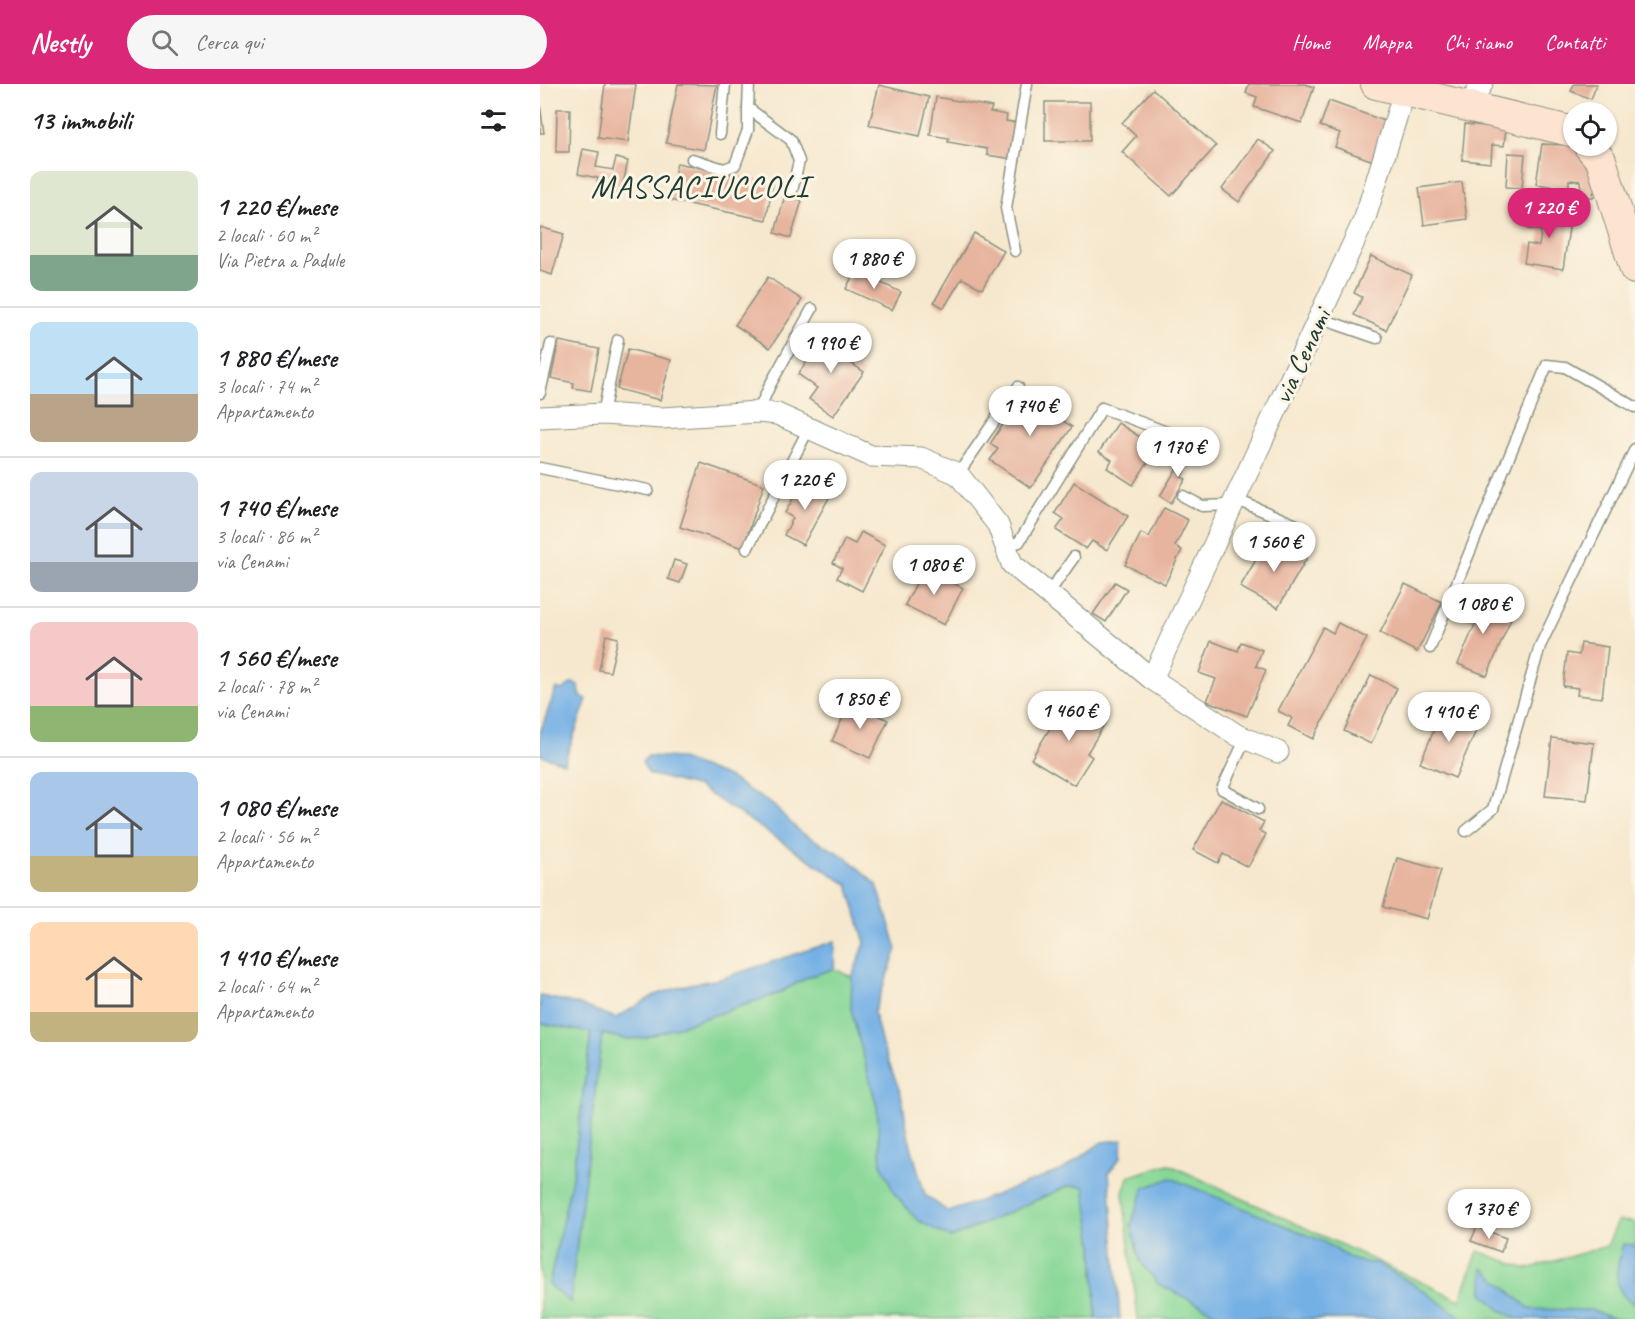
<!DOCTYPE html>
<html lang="it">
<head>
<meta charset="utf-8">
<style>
	:root { --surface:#fff; --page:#f6f6f6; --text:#202124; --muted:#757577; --line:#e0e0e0; --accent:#db2777 }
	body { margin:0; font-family:Caveat,sans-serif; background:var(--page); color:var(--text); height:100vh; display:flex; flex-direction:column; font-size:22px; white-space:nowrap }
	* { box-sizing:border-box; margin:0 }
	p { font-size:20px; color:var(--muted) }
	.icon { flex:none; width:33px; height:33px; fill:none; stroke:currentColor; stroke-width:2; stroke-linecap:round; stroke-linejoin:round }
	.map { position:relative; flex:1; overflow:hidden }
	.sheet { display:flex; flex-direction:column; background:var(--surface); width:540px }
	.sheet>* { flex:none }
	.fabs { position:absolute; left:1023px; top:18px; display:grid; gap:12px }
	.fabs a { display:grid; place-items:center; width:54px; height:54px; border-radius:50%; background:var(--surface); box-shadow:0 2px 4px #0004; font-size:30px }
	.price { position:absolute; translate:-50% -51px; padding:0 14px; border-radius:21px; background:#fff; color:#222; font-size:20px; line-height:39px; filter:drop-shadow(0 2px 3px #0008) }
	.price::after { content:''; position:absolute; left:50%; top:36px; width:18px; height:14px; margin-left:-9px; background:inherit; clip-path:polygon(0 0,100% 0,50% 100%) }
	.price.active { background:var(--accent); color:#fff }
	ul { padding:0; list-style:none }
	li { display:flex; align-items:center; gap:18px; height:150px; padding:0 30px }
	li+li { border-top:2px solid var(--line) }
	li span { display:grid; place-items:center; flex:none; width:168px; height:120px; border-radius:12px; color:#555 }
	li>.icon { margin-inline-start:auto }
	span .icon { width:72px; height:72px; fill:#fffc; stroke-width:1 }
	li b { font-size:26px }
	h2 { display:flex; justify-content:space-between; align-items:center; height:72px; padding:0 30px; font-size:26px }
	header { display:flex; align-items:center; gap:36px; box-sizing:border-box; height:84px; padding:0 30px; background:var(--accent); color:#fff }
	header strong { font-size:28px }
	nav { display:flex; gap:33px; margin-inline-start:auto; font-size:21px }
	.search { width:420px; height:54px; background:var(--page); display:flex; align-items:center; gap:15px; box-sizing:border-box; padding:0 21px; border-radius:33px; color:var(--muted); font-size:22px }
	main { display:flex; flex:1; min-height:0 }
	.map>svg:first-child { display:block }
	.green { fill:#87d796; stroke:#538a65; stroke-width:1.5 }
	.water { fill:#74b0e5; stroke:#4a768c; stroke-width:1.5 }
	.building { fill:#e7b49e }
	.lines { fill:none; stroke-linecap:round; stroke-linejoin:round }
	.lane-casing { stroke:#8a9281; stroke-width:13 }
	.street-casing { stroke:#8a9281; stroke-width:23 }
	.secondary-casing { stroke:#8a9281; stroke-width:32 }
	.lane { stroke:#fff; stroke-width:10 }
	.street { stroke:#fff; stroke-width:21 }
	.secondary { stroke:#fde4d1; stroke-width:30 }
	.labels { text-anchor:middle; stroke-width:6; stroke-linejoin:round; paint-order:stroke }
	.street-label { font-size:28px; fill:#1f3d34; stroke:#fcf5e5 }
	.quarter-label { font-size:32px; letter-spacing:1.5px; fill:#1f3d34; stroke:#fcf5e5 }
</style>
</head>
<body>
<header>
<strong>Nestly</strong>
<div class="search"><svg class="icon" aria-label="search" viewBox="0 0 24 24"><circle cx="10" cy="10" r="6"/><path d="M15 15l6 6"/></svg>Cerca qui</div>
<nav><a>Home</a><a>Mappa</a><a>Chi siamo</a><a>Contatti</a></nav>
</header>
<main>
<section class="sheet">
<h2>13 immobili<svg class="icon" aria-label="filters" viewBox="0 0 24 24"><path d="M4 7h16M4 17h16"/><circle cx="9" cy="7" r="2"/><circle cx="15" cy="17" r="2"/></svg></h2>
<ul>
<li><span style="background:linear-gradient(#dfe7d0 70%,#7fa58c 0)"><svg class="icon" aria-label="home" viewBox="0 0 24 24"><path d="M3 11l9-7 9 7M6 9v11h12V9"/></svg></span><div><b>1 220 €/mese</b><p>2 locali · 60 m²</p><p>Via Pietra a Padule</p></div></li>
<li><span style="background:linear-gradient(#bfe0f5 60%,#b9a48a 0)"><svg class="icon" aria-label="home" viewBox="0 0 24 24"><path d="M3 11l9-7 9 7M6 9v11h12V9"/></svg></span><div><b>1 880 €/mese</b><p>3 locali · 74 m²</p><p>Appartamento</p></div></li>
<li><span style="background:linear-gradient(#c9d6e8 75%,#9aa5b1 0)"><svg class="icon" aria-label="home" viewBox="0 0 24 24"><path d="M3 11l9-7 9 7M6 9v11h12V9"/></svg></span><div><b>1 740 €/mese</b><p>3 locali · 86 m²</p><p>via Cenami</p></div></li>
<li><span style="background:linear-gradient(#f6c9c9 70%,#8fb573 0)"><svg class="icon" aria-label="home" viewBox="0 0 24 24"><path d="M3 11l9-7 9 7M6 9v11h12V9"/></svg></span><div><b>1 560 €/mese</b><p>2 locali · 78 m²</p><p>via Cenami</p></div></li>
<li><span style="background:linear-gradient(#a9c7e8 70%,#c2b280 0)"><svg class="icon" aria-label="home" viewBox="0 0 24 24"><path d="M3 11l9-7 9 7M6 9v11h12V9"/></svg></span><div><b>1 080 €/mese</b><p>2 locali · 56 m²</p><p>Appartamento</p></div></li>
<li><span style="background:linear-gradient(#ffd9b3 75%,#c2b280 0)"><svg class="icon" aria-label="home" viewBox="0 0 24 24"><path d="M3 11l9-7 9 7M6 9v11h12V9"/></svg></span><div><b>1 410 €/mese</b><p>2 locali · 64 m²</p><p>Appartamento</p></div></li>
</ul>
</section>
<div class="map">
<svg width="1095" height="1235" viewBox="0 0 1095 1235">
	<rect width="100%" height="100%" fill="#fcf5e5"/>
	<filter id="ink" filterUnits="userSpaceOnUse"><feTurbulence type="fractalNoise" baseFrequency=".0167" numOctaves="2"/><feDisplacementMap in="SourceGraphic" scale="12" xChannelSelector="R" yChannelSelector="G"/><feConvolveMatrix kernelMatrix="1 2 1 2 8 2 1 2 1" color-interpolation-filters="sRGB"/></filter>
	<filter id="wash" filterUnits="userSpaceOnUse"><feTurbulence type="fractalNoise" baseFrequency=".008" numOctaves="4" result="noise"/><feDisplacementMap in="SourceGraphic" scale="24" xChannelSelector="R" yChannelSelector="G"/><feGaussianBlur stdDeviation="1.35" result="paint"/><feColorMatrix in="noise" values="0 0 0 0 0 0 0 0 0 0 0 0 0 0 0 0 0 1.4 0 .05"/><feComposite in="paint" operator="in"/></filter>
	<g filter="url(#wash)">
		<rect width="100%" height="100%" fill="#f6e8ce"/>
		<!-- green -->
		<g class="green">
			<path d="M 294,885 L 312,893 L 311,925 L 337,1023 L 341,1079 L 411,1154 L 528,1102 L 545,1102 L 553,1161 L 556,1235 L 0,1235 L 0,939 L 51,949 L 33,1089 L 9,1201 L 30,1217 L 62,950 L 86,955 L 104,954 L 237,910 L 270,892 Z"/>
			<path d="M 628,1080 L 920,1216 L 938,1167 L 987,1185 L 1067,1162 L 1078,1137 L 1095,1138 L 1095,1235 L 598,1235 L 583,1109 L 588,1093 Z"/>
		</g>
		<!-- water -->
		<g class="water">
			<path d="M 32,599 L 38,601 L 41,613 L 47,615 L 24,679 L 0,671 L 0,649 L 16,604 L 22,606 Z"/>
			<path d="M 108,672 L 138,674 L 188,693 L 233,721 L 260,748 L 306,773 L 337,801 L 357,865 L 334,928 L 342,961 L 361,1010 L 369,1055 L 385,1111 L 409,1128 L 522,1086 L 562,1058 L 582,1056 L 581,1073 L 569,1088 L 580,1235 L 556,1235 L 553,1161 L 544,1102 L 528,1102 L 411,1154 L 377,1136 L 354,1109 L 341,1079 L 337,1023 L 311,925 L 312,893 L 325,859 L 308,801 L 159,703 L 109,690 L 102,678 Z"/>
			<path d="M 295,857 L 294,885 L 270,892 L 237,910 L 104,954 L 86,955 L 62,950 L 30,1218 L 9,1201 L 33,1089 L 51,949 L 0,939 L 0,912 L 38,920 L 76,934 L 115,911 L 150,900 L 180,895 Z"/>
			<path d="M 631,1094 L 782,1157 L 813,1176 L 838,1180 L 872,1199 L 924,1235 L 688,1235 L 618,1200 L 600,1177 L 591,1141 L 604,1104 Z"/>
			<path d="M 1083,1160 L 1095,1161 L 1095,1220 C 1069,1208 1077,1182 1083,1160 Z"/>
			<path d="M 943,1184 L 990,1225 L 1051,1226 L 1075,1235 L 977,1235 L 960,1226 L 943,1209 Z"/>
		</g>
		<g id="blocks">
			<!-- building -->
			<g class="building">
				<path d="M 65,0 L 96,0 L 88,58 L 58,54 Z"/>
				<path d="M 138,0 L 177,1 L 164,66 L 126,59 Z"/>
				<path d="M 709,0 L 765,0 L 774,3 L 762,39 L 714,23 L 717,13 L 706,9 Z"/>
				<path d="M 1034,0 L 1057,0 L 1051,15 L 1031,7 Z"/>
				<path d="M 339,1 L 389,13 L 380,52 L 329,41 Z"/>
				<path d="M 613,5 L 676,62 L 631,112 L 582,68 L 596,52 L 582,39 Z"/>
				<path d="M 396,13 L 452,23 L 450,28 L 467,31 L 466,37 L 479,39 L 473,75 L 447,71 L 447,65 L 408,58 L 409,54 L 390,51 Z"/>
				<path d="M 789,17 L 850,39 L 836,78 L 795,63 L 800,49 L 780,42 Z"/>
				<rect x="505" y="18" width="45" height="39"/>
				<path d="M 0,20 L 4,49 L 0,49 Z"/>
				<path d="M 17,25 L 30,25 L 29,68 L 16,68 Z"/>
				<path d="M 925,40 L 966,44 L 964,62 L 952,61 L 951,79 L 922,76 Z"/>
				<path d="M 718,55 L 735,67 L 699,118 L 682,105 Z"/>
				<path d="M 1002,60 L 1045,62 L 1065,106 L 1053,108 L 1054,113 L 1042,113 L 1040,97 L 1029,96 L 1029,105 L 996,100 Z"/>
				<path d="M 43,65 L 59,68 L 56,83 L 73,86 L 76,74 L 88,77 L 81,110 L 56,105 L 58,94 L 38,90 Z"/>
				<path d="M 968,69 L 985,70 L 982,104 L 966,103 Z"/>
				<path d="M 137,79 L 233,99 L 226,136 L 129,116 Z"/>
				<path d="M 922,98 L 927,135 L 884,141 L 879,104 Z"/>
				<path d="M 245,111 L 262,116 L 251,154 L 235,149 Z"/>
				<path d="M 991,125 L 1031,131 L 1023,185 L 984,179 L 987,160 L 999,162 L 1001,147 L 988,145 Z"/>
				<path d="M 0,143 L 24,150 L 12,191 L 0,187 Z"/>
				<path d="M 434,149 L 464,167 L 442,205 L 422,194 L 404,224 L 394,218 Z"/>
				<path d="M 831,172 L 872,191 L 846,246 L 814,231 L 822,213 L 814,209 Z"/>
				<path d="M 315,187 L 361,208 L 352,226 L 306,205 Z"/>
				<path d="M 228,193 L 262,216 L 230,264 L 195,241 Z"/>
				<path d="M 287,249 L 311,267 L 305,275 L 324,288 L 293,332 L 269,315 L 277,304 L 258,290 Z"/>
				<path d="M 19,257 L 59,265 L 51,307 L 33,304 L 34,299 L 11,294 Z"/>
				<path d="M 88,265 L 131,276 L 120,316 L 77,305 Z"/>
				<path d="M 483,305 L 502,318 L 508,308 L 524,319 L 516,332 L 532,343 L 491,404 L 450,376 L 458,365 L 450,360 L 465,337 L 471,341 L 478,332 L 469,326 Z"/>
				<path d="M 578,339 L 611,360 L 607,366 L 613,370 L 593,401 L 567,384 L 572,376 L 559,368 Z"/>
				<path d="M 649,364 L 656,368 L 641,393 L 646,395 L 631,419 L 620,412 Z"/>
				<path d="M 161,379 L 224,401 L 203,464 L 140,443 Z"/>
				<path d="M 264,395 L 291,410 L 263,461 L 244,451 L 253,434 L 245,429 Z"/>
				<path d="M 534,398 L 588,432 L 567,466 L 552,457 L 546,465 L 516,446 L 524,435 L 515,429 Z"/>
				<path d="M 624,424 L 648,436 L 635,462 L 642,466 L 625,500 L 585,481 L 601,449 L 609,453 Z"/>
				<path d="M 321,448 L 345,461 L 322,507 L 297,494 L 302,484 L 293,479 L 305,455 L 315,460 Z"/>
				<path d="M 731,454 L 767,474 L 738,524 L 700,503 L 721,467 L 723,468 Z"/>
				<path d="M 134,476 L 147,480 L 140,499 L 128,495 Z"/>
				<path d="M 384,484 L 423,504 L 404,541 L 365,521 Z"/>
				<path d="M 575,498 L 587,505 L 566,538 L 553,530 Z"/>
				<path d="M 865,500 L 902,518 L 877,568 L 840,549 Z"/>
				<path d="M 935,506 L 948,512 L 943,523 L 971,535 L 947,592 L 918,580 L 936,538 L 923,532 Z"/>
				<path d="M 798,539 L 827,554 L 773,655 L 748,642 L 752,634 L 738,627 L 783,543 L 793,549 Z"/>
				<path d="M 66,551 L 78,554 L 70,588 L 59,586 Z"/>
				<path d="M 671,557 L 698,567 L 701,558 L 722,566 L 716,582 L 726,586 L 707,632 L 667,617 L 676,595 L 659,589 Z"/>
				<path d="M 1041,559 L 1068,563 L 1062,614 L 1037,611 L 1038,604 L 1023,602 L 1027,569 L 1039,571 Z"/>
				<path d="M 831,591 L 857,604 L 831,660 L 804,647 Z"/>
				<path d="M 528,615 L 566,638 L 547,669 L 552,673 L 534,701 L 491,675 Z"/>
				<path d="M 310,618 L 348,636 L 330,674 L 292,657 Z"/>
				<path d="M 903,625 L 939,640 L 915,694 L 880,679 Z"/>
				<path d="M 1012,654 L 1054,659 L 1047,716 L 1005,712 Z"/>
				<path d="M 681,715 L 724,738 L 719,747 L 726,750 L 708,783 L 683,770 L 678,779 L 653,766 Z"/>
				<path d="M 857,774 L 901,786 L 887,835 L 843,823 Z"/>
				<path d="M 937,1143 L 966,1154 L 961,1168 L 931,1157 Z"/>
			</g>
		</g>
	</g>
	<g filter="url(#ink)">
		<use href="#blocks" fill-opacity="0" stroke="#8a9281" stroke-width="1.5"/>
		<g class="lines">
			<!-- lane casing -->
			<g class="lane-casing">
				<g id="lane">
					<path d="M 209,0 L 208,24 L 251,56 L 259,77 L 252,107"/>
					<path d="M 180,50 L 185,0"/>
					<path d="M 152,75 L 184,85 L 195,81 L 208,46 L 208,24"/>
					<path d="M 475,167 L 466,124 L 487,0"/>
					<path d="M 779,234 L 837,254"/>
					<path d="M 0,309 L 11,260"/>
					<path d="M 218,328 L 230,301 L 272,225"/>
					<path d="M 63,330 L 78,256"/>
					<path d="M 0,384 L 108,406"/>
					<path d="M 418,390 L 478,303"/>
					<path d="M 643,412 L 662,422 L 692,421"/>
					<path d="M 695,415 L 761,443"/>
					<path d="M 466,462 L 479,458 L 562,324 L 632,350"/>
					<path d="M 207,465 L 269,344"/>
					<path d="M 508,510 L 534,473"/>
					<path d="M 890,564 L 1007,281 L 1025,283 L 1095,323"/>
					<path d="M 706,654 L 682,705 L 718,725"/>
					<path d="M 926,747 L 953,725 L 1000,562 L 1095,365"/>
				</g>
			</g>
			<!-- street casing -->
			<g class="street-casing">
				<g id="street">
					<path d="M 928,24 L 942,0"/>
					<path d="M 0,333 L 63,330 L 122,334 L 218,328 L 237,330 L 331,372 L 381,374 L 418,390 L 458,441 L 472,480 L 612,595 L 697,651 L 738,668"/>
					<path d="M 612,595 L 825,134 L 864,8"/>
				</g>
			</g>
			<!-- secondary casing -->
			<g class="secondary-casing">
				<g id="secondary">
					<path d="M 836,0 L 1034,48"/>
					<path d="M 1049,62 L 1061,76 L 1095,185"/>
				</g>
			</g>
			<!-- lane -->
			<use href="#lane" class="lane"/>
			<!-- street -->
			<use href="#street" class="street"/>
			<!-- secondary -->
			<use href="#secondary" class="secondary"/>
		</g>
	</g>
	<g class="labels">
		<!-- street labels -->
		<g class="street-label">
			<text transform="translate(761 272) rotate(-65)" y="10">via Cenami</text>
		</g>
		<!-- quarter labels -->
		<g class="quarter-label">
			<text x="160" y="113">MASSACIUCCOLI</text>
		</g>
	</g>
</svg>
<div class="fabs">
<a><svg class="icon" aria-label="locate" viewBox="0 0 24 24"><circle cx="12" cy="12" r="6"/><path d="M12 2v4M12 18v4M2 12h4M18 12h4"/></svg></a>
</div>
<b class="price active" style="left:1009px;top:155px">1 220 €</b>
<b class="price" style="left:334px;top:206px">1 880 €</b>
<b class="price" style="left:291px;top:290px">1 990 €</b>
<b class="price" style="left:490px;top:353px">1 740 €</b>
<b class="price" style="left:638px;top:394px">1 170 €</b>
<b class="price" style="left:265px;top:427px">1 220 €</b>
<b class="price" style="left:734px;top:489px">1 560 €</b>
<b class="price" style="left:394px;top:512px">1 080 €</b>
<b class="price" style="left:943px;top:551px">1 080 €</b>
<b class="price" style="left:320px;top:646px">1 850 €</b>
<b class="price" style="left:529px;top:658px">1 460 €</b>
<b class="price" style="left:909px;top:659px">1 410 €</b>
<b class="price" style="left:949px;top:1156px">1 370 €</b>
</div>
</main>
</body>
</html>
